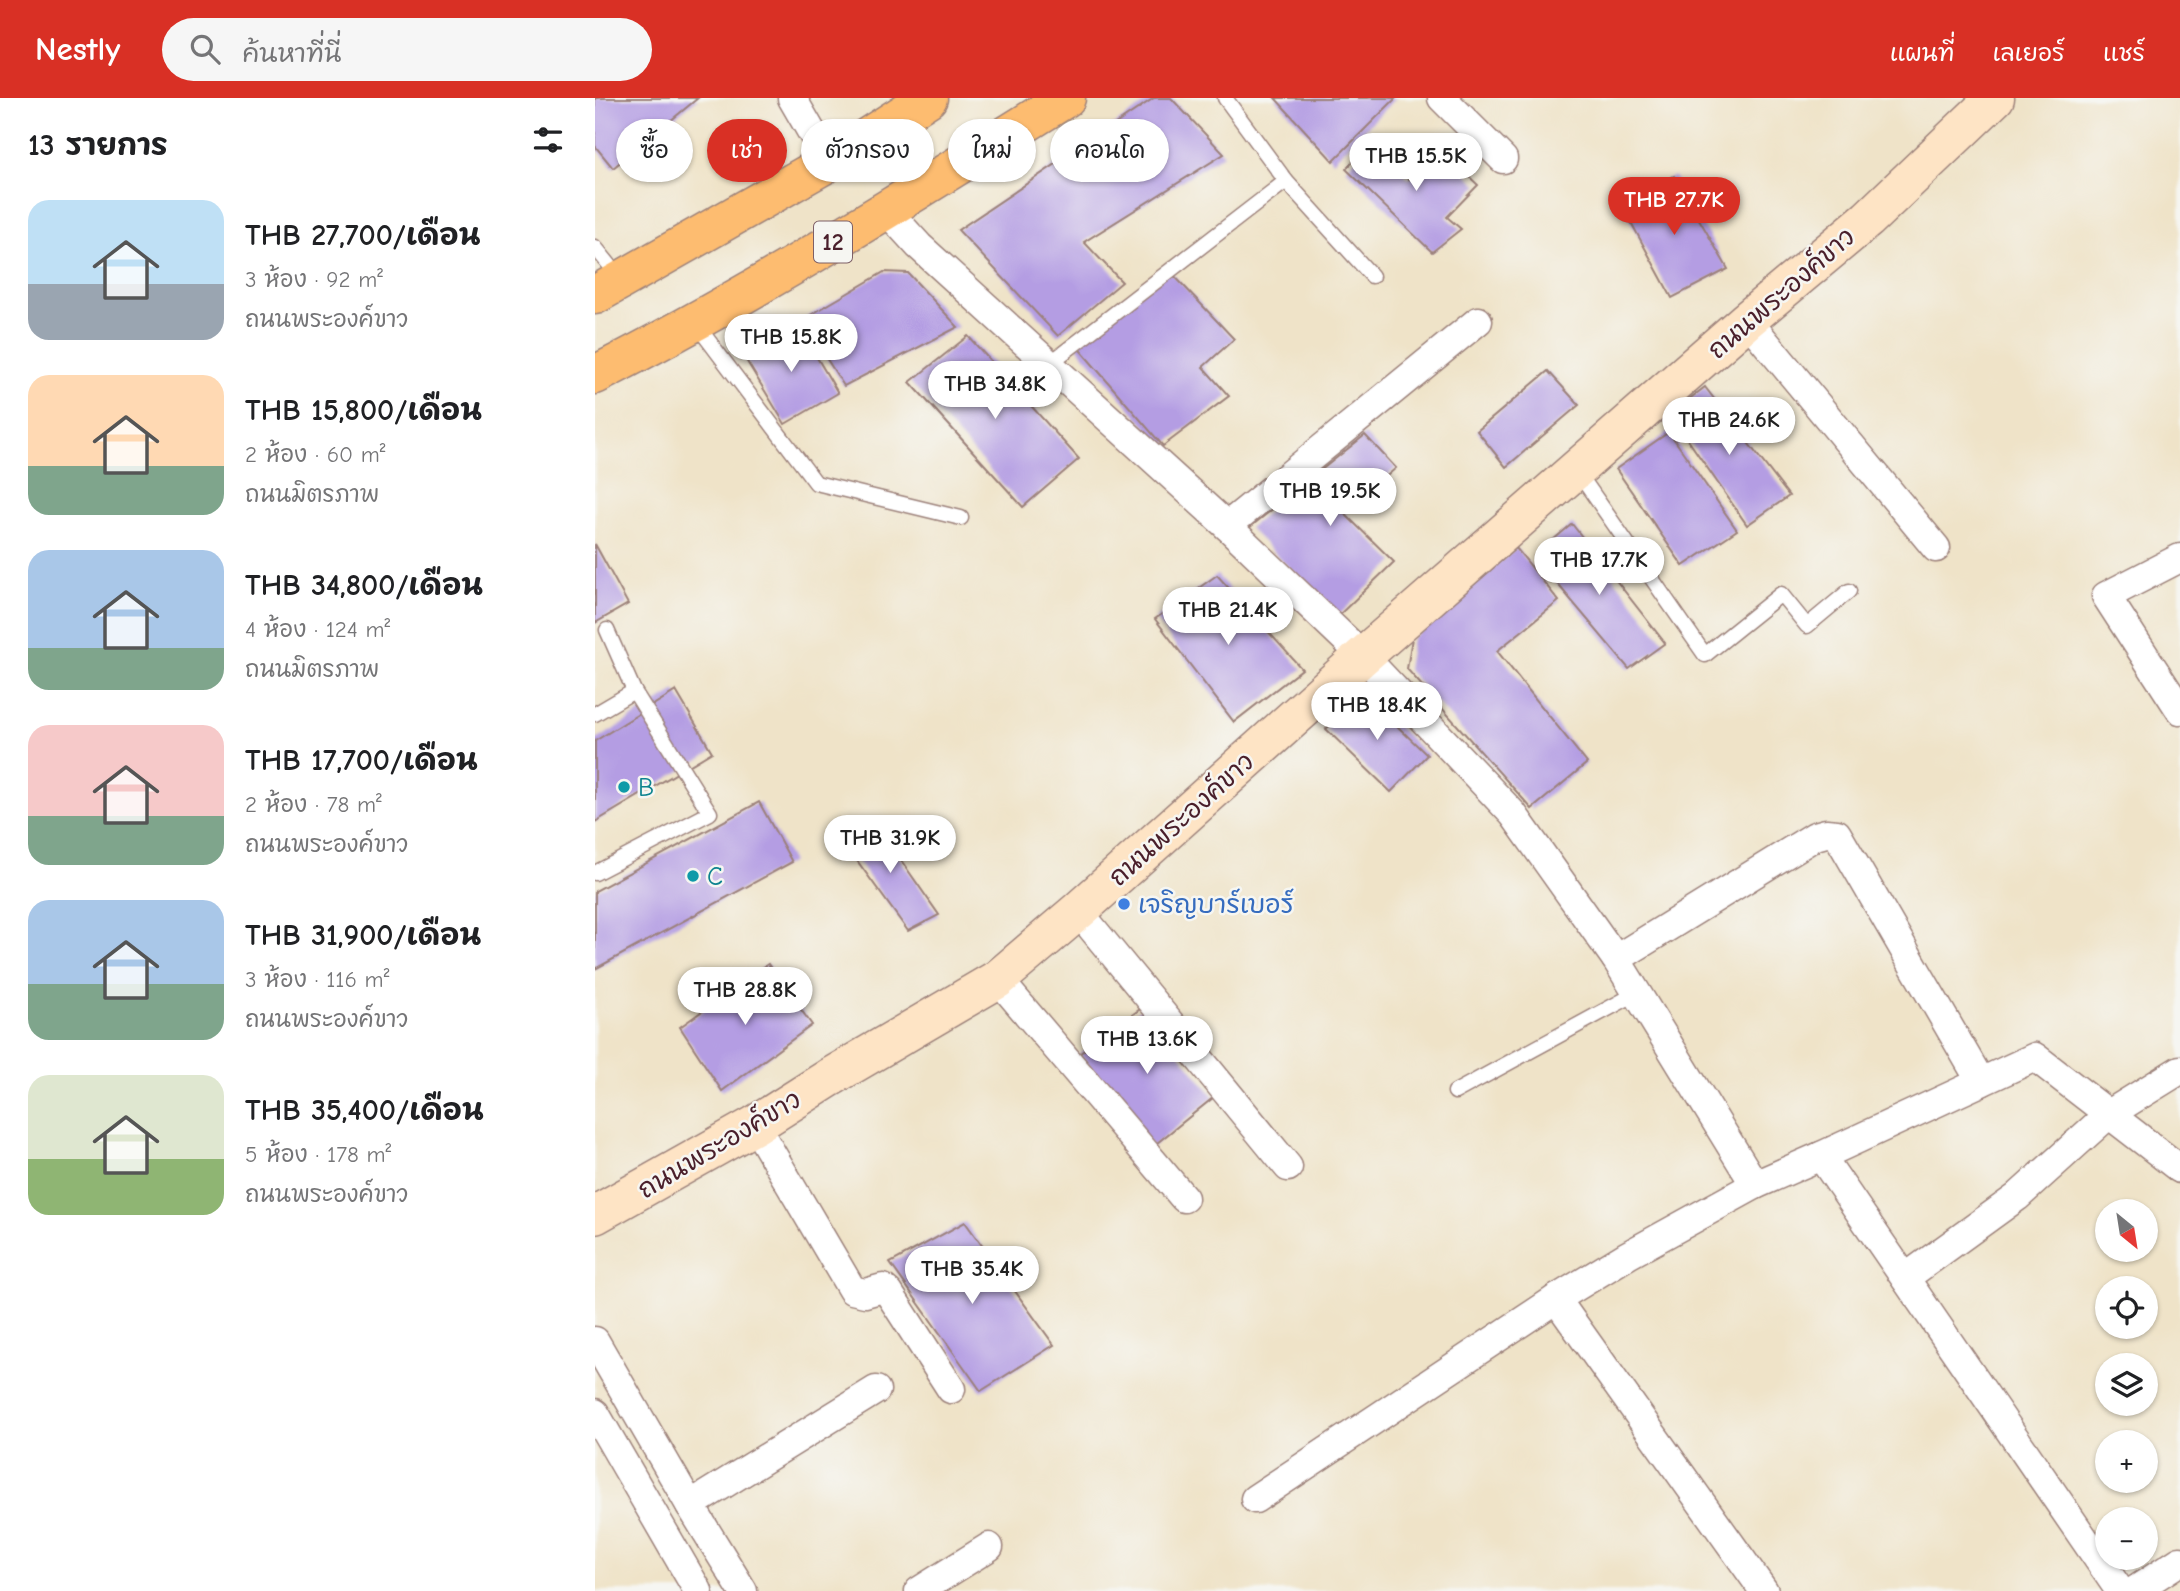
<!DOCTYPE html>
<html lang="th">
<head>
<meta charset="utf-8">
<style>
	:root { --surface:#fff; --page:#f6f6f6; --text:#202124; --muted:#757577; --accent:#d93025 }
	body { margin:0; font-family:"Comic Neue","Playpen Sans Thai",sans-serif; background:var(--page); color:var(--text); height:100vh; display:flex; flex-direction:column; font-size:26px; white-space:nowrap }
	* { box-sizing:border-box; margin:0 }
	p { font-size:23px; color:var(--muted) }
	.icon { flex:none; width:38px; height:38px; fill:none; stroke:currentColor; stroke-width:2; stroke-linecap:round; stroke-linejoin:round }
	.map { position:relative; flex:1; overflow:hidden }
	.details { display:flex; flex-direction:column; background:var(--surface); width:595px }
	.details>* { flex:none }
	.guide { position:absolute; left:21px; top:21px; width:665px; height:63px; display:flex; gap:14px }
	.needle { width:46px; rotate:150deg }
	.controls { position:absolute; left:1500px; top:1101px; display:grid; gap:14px }
	.controls a { display:grid; place-items:center; width:63px; height:63px; border-radius:50%; background:var(--surface); box-shadow:0 2px 5px #0004; font-size:35px }
	.price { position:absolute; translate:-50% -60px; padding:0 16px; border-radius:24px; background:#fff; color:#222; font-size:23px; line-height:46px; filter:drop-shadow(0 2px 4px #0008) }
	.price::after { content:''; position:absolute; left:50%; top:42px; width:21px; height:16px; margin-left:-10px; background:inherit; clip-path:polygon(0 0,100% 0,50% 100%) }
	.price.current { background:var(--accent); color:#fff }
	ul { padding:0; list-style:none }
	li { display:flex; align-items:center; gap:21px; height:175px; padding:0 28px }
	li span { display:grid; place-items:center; flex:none; width:196px; height:140px; border-radius:21px; color:#555 }
	li>.icon { margin-inline-start:auto }
	span .icon { width:84px; height:84px; fill:#fffc; stroke-width:1 }
	li b { font-size:30px }
	h2 { display:flex; justify-content:space-between; align-items:center; height:84px; padding:0 28px; font-size:30px }
	.tag { padding:0 24px; border-radius:32px; background:var(--surface); box-shadow:0 2px 5px #0004; font-size:24px; line-height:63px }
	.tag.current { background:var(--accent); color:#fff }
	header { display:flex; align-items:center; gap:42px; box-sizing:border-box; height:98px; padding:0 35px; background:var(--accent); color:#fff }
	header strong { font-size:33px }
	nav { display:flex; gap:38px; margin-inline-start:auto; font-size:24px }
	.search { width:490px; height:63px; background:var(--page); display:flex; align-items:center; gap:18px; box-sizing:border-box; padding:0 24px; border-radius:38px; color:var(--muted); font-size:26px }
	main { display:flex; flex:1; min-height:0 }
	.map>svg:first-child { display:block }
	.building { fill:#b49de3 }
	.lines { fill:none; stroke-linecap:round; stroke-linejoin:round }
	.lane-casing { stroke:#9c817a; stroke-width:17 }
	.street-casing { stroke:#9c817a; stroke-width:31 }
	.secondary-casing { stroke:#9c817a; stroke-width:41 }
	.primary-casing { stroke:#9c817a; stroke-width:41 }
	.lane { stroke:#fff; stroke-width:14 }
	.street { stroke:#fff; stroke-width:28 }
	.secondary { stroke:#fee4c5; stroke-width:38 }
	.primary { stroke:#fdbc6f; stroke-width:38 }
	.culture-dot { fill:#0f9aa8; stroke:#f6f6f2; stroke-width:2.5 }
	.shop-dot { fill:#3f7fe0; stroke:#f6f6f2; stroke-width:2.5 }
	.labels { text-anchor:middle; stroke-width:5; stroke-linejoin:round; paint-order:stroke }
	.shield { fill:#f6f6f2; stroke:#7e6067; stroke-width:2 }
	.shield-label { font-size:24px; font-weight:bold; fill:#4a1f2b }
	.street-label { font-size:26px; fill:#4a1f2b; stroke:#f6f6f2 }
	.culture-label { font-size:26px; fill:#0d838f; stroke:#f6f6f2; text-anchor:start }
	.shop-label { font-size:26px; fill:#366cbe; stroke:#f6f6f2; text-anchor:start }
</style>
</head>
<body>
<header>
<strong>Nestly</strong>
<div class="search"><svg class="icon" aria-label="search" viewBox="0 0 24 24"><circle cx="10" cy="10" r="6"/><path d="M15 15l6 6"/></svg>ค้นหาที่นี่</div>
<nav><a>แผนที่</a><a>เลเยอร์</a><a>แชร์</a></nav>
</header>
<main>
<section class="details">
<h2>13 รายการ<svg class="icon" aria-label="filters" viewBox="0 0 24 24"><path d="M4 7h16M4 17h16"/><circle cx="9" cy="7" r="2"/><circle cx="15" cy="17" r="2"/></svg></h2>
<ul>
<li><span style="background:linear-gradient(#bfe0f5 60%,#9aa5b1 0)"><svg class="icon" aria-label="home" viewBox="0 0 24 24"><path d="M3 11l9-7 9 7M6 9v11h12V9"/></svg></span><div><b>THB 27,700/เดือน</b><p>3 ห้อง · 92 m²</p><p>ถนนพระองค์ขาว</p></div></li>
<li><span style="background:linear-gradient(#ffd9b3 65%,#7fa58c 0)"><svg class="icon" aria-label="home" viewBox="0 0 24 24"><path d="M3 11l9-7 9 7M6 9v11h12V9"/></svg></span><div><b>THB 15,800/เดือน</b><p>2 ห้อง · 60 m²</p><p>ถนนมิตรภาพ</p></div></li>
<li><span style="background:linear-gradient(#a9c7e8 70%,#7fa58c 0)"><svg class="icon" aria-label="home" viewBox="0 0 24 24"><path d="M3 11l9-7 9 7M6 9v11h12V9"/></svg></span><div><b>THB 34,800/เดือน</b><p>4 ห้อง · 124 m²</p><p>ถนนมิตรภาพ</p></div></li>
<li><span style="background:linear-gradient(#f6c9c9 65%,#7fa58c 0)"><svg class="icon" aria-label="home" viewBox="0 0 24 24"><path d="M3 11l9-7 9 7M6 9v11h12V9"/></svg></span><div><b>THB 17,700/เดือน</b><p>2 ห้อง · 78 m²</p><p>ถนนพระองค์ขาว</p></div></li>
<li><span style="background:linear-gradient(#a9c7e8 60%,#7fa58c 0)"><svg class="icon" aria-label="home" viewBox="0 0 24 24"><path d="M3 11l9-7 9 7M6 9v11h12V9"/></svg></span><div><b>THB 31,900/เดือน</b><p>3 ห้อง · 116 m²</p><p>ถนนพระองค์ขาว</p></div></li>
<li><span style="background:linear-gradient(#dfe7d0 60%,#8fb573 0)"><svg class="icon" aria-label="home" viewBox="0 0 24 24"><path d="M3 11l9-7 9 7M6 9v11h12V9"/></svg></span><div><b>THB 35,400/เดือน</b><p>5 ห้อง · 178 m²</p><p>ถนนพระองค์ขาว</p></div></li>
</ul>
</section>
<div class="map">
<svg width="1585" height="1493" viewBox="0 0 1585 1493">
	<rect width="100%" height="100%" fill="#f6f6f2"/>
	<filter id="ink" filterUnits="userSpaceOnUse"><feTurbulence type="fractalNoise" baseFrequency=".0143" numOctaves="2"/><feDisplacementMap in="SourceGraphic" scale="14" xChannelSelector="R" yChannelSelector="G"/><feConvolveMatrix kernelMatrix="1 2 1 2 8 2 1 2 1" color-interpolation-filters="sRGB"/></filter>
	<filter id="wash" filterUnits="userSpaceOnUse"><feTurbulence type="fractalNoise" baseFrequency=".00686" numOctaves="4" result="noise"/><feDisplacementMap in="SourceGraphic" scale="28" xChannelSelector="R" yChannelSelector="G"/><feGaussianBlur stdDeviation="1.57" result="paint"/><feColorMatrix in="noise" values="0 0 0 0 0 0 0 0 0 0 0 0 0 0 0 0 0 1.4 0 .05"/><feComposite in="paint" operator="in"/></filter>
	<g filter="url(#wash)">
		<rect width="100%" height="100%" fill="#efe3c8"/>
		<g id="blocks">
			<!-- building -->
			<g class="building">
				<path d="M 0,0 L 103,0 L 18,70 L 0,48 Z"/>
				<path d="M 559,0 L 576,0 L 629,56 L 489,144 L 527,184 L 463,238 L 363,132 Z"/>
				<path d="M 680,0 L 801,0 L 738,63 Z"/>
				<path d="M 778,43 L 814,81 L 846,52 L 883,87 L 852,119 L 866,131 L 837,154 L 751,71 Z"/>
				<path d="M 1079,78 L 1133,171 L 1077,200 L 1025,104 Z"/>
				<path d="M 571,169 L 639,241 L 608,269 L 634,298 L 568,348 L 480,246 Z"/>
				<path d="M 289,174 L 313,175 L 363,229 L 249,288 L 207,222 Z"/>
				<path d="M 202,226 L 243,295 L 190,326 L 148,257 Z"/>
				<path d="M 373,238 L 484,361 L 428,409 L 315,284 Z"/>
				<path d="M 953,273 L 984,307 L 911,369 L 882,333 Z"/>
				<path d="M 1110,289 L 1194,398 L 1152,427 L 1075,316 Z"/>
				<path d="M 1074,334 L 1142,432 L 1088,468 L 1021,371 Z"/>
				<path d="M 770,337 L 801,370 L 749,415 L 799,464 L 743,518 L 654,430 Z"/>
				<path d="M 977,426 L 1070,545 L 1034,571 L 939,458 Z"/>
				<path d="M 0,446 L 33,506 L 0,525 Z"/>
				<path d="M 921,450 L 964,503 L 902,553 L 992,665 L 937,711 L 812,571 L 817,540 Z"/>
				<path d="M 622,477 L 707,571 L 639,624 L 560,521 Z"/>
				<path d="M 81,593 L 117,654 L 0,724 L 0,643 Z"/>
				<path d="M 767,594 L 832,657 L 796,694 L 731,631 Z"/>
				<path d="M 164,704 L 197,764 L 0,871 L 0,793 Z"/>
				<path d="M 278,722 L 344,817 L 313,833 L 245,739 Z"/>
				<path d="M 173,866 L 217,927 L 127,993 L 85,929 Z"/>
				<path d="M 548,909 L 619,999 L 557,1049 L 484,956 Z"/>
				<path d="M 370,1124 L 459,1247 L 386,1293 L 295,1165 Z"/>
			</g>
		</g>
	</g>
	<g filter="url(#ink)">
		<use href="#blocks" fill-opacity="0" stroke="#9c817a" stroke-width="2"/>
		<g class="lines">
			<!-- lane casing -->
			<g class="lane-casing">
				<g id="lane">
					<path d="M 630,0 L 691,83 L 777,178"/>
					<path d="M 0,149 L 26,181"/>
					<path d="M 101,226 L 221,385 L 366,420"/>
					<path d="M 454,266 L 691,83"/>
					<path d="M 982,373 L 1110,557 L 1186,496 L 1212,528 L 1254,493"/>
					<path d="M 0,616 L 39,593"/>
					<path d="M 0,775 L 115,715 L 39,593 L 12,532"/>
					<path d="M 860,994 L 1042,895"/>
				</g>
			</g>
			<!-- street casing -->
			<g class="street-casing">
				<g id="street">
					<path d="M 197,0 L 234,64"/>
					<path d="M 847,0 L 908,61"/>
					<path d="M 292,113 L 324,148 L 632,428 L 768,558 L 918,716 L 1021,861 L 1160,1087 L 1226,1058 L 1525,1493"/>
					<path d="M 1152,222 L 1341,450"/>
					<path d="M 632,428 L 883,223"/>
					<path d="M 1585,460 L 1511,498 L 1585,612"/>
					<path d="M 483,813 L 693,1069"/>
					<path d="M 1021,861 L 1220,738 L 1231,735 L 1242,736 L 1386,984"/>
					<path d="M 403,881 L 589,1100"/>
					<path d="M 160,1027 L 257,1192 L 270,1195 L 288,1190 L 294,1195 L 356,1291"/>
					<path d="M 1226,1058 L 1440,959 L 1585,1071"/>
					<path d="M 1160,1087 L 1033,1157 L 961,1201 L 1169,1493"/>
					<path d="M 1310,1180 L 1422,1099 L 1514,1016 L 1585,972"/>
					<path d="M 0,1243 L 95,1407 L 148,1493"/>
					<path d="M 0,1315 L 103,1493"/>
					<path d="M 660,1401 L 961,1201"/>
					<path d="M 95,1407 L 281,1292"/>
					<path d="M 324,1493 L 394,1449"/>
					<path d="M 1539,1493 L 1585,1463"/>
				</g>
			</g>
			<!-- secondary casing -->
			<g class="secondary-casing">
				<path id="secondary" d="M 0,1117 L 160,1027 L 234,980 L 403,881 L 483,813 L 768,558 L 1152,222 L 1273,121 L 1400,0"/>
			</g>
			<!-- primary casing -->
			<g class="primary-casing">
				<g id="primary">
					<path d="M 0,197 L 234,64 L 333,0"/>
					<path d="M 0,277 C 162,194 317,97 471,0"/>
				</g>
			</g>
			<!-- lane -->
			<use href="#lane" class="lane"/>
			<!-- street -->
			<use href="#street" class="street"/>
			<!-- secondary -->
			<use href="#secondary" class="secondary"/>
			<!-- primary -->
			<use href="#primary" class="primary"/>
		</g>
	</g>
	<!-- markers -->
	<g class="culture-dot">
		<circle cx="29" cy="689" r="7"/>
		<circle cx="98" cy="778" r="7"/>
	</g>
	<circle class="shop-dot" cx="529" cy="806" r="7"/>
	<g class="labels">
		<!-- shield labels -->
		<rect class="shield" x="219" y="123.5" width="38" height="41" rx="5"/>
		<g class="shield-label">
			<text x="238" y="152">12</text>
		</g>
		<!-- street labels -->
		<g class="street-label">
			<text transform="translate(1186 195) rotate(-41)" y="9">ถนนพระองค์ขาว</text>
			<text transform="translate(586 721) rotate(-42)" y="9">ถนนพระองค์ขาว</text>
			<text transform="translate(124 1046) rotate(-31)" y="9">ถนนพระองค์ขาว</text>
		</g>
		<!-- culture labels -->
		<g class="culture-label">
			<text x="43" y="698">B</text>
			<text x="112" y="787">C</text>
		</g>
		<!-- shop labels -->
		<g class="shop-label">
			<text x="543" y="815">เจริญบาร์เบอร์</text>
		</g>
	</g>
</svg>
<div class="controls">
<a><svg class="needle" viewBox="-14 -14 28 28"><path d="M0-13l5 13h-10z" fill="#e53935"/><path d="M0 13l5-13h-10z" fill="#757577"/></svg></a>
<a><svg class="icon" aria-label="locate" viewBox="0 0 24 24"><circle cx="12" cy="12" r="6"/><path d="M12 2v4M12 18v4M2 12h4M18 12h4"/></svg></a>
<a><svg class="icon" aria-label="layers" viewBox="0 0 24 24"><path d="M12 4l9 5-9 5-9-5zM3 14l9 5 9-5"/></svg></a>
<a>+</a>
<a>−</a>
</div>
<b class="price" style="left:821px;top:95px">THB 15.5K</b>
<b class="price current" style="left:1079px;top:139px">THB 27.7K</b>
<b class="price" style="left:196px;top:276px">THB 15.8K</b>
<b class="price" style="left:400px;top:323px">THB 34.8K</b>
<b class="price" style="left:1134px;top:359px">THB 24.6K</b>
<b class="price" style="left:735px;top:430px">THB 19.5K</b>
<b class="price" style="left:1004px;top:499px">THB 17.7K</b>
<b class="price" style="left:633px;top:549px">THB 21.4K</b>
<b class="price" style="left:782px;top:644px">THB 18.4K</b>
<b class="price" style="left:295px;top:777px">THB 31.9K</b>
<b class="price" style="left:150px;top:929px">THB 28.8K</b>
<b class="price" style="left:552px;top:978px">THB 13.6K</b>
<b class="price" style="left:377px;top:1208px">THB 35.4K</b>
<div class="guide">
<a class="tag">ซื้อ</a>
<a class="tag current">เช่า</a>
<a class="tag">ตัวกรอง</a>
<a class="tag">ใหม่</a>
<a class="tag">คอนโด</a>
</div>
</div>
</main>
</body>
</html>
